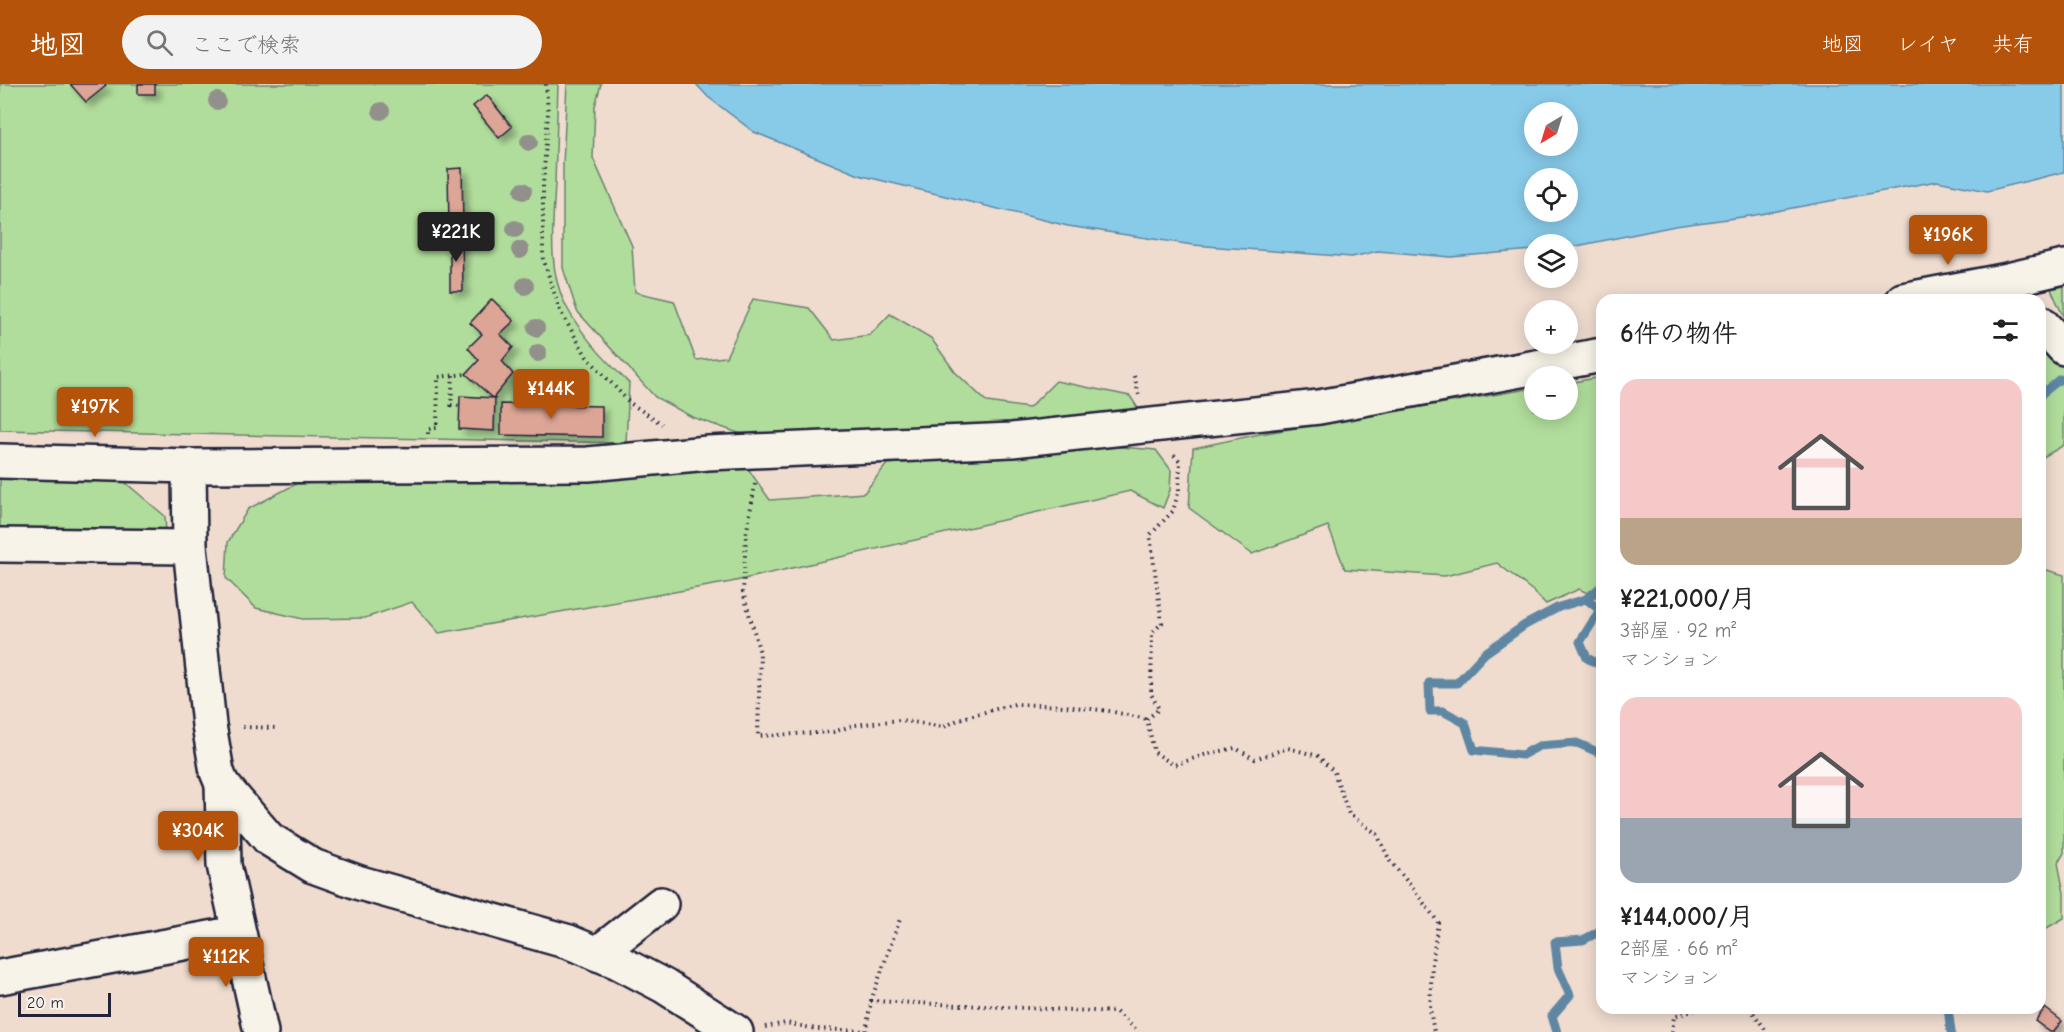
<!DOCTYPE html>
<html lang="ja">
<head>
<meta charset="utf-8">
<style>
	:root { --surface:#fff; --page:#f2f2f2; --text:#222; --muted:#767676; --accent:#b45309 }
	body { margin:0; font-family:"Comic Neue","Klee One",sans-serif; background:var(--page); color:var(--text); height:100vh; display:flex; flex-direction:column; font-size:22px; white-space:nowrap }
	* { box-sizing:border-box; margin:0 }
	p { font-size:20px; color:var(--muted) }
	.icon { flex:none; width:33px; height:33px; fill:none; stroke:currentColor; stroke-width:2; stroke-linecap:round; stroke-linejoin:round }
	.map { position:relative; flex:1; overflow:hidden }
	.panel { position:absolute; left:1596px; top:210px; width:450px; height:720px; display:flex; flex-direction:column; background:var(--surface); border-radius:18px; box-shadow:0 3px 15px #0003 }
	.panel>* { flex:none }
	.needle { width:39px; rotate:218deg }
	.controls { position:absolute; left:1524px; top:18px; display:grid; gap:12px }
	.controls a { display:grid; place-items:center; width:54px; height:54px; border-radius:50%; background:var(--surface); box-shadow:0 3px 15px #0003; font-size:30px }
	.scale { position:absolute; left:18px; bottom:15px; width:93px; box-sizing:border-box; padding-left:6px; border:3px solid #22223b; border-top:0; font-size:16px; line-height:21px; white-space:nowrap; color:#22223b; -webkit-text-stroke:4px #f7f3e8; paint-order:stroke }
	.price { position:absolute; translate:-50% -51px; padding:0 14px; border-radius:6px; background:var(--accent); color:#fff; font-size:20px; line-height:39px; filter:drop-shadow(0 2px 3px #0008) }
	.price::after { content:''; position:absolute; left:50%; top:36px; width:18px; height:14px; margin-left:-9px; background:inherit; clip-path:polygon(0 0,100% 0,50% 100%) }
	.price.active { background:#222; color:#fff }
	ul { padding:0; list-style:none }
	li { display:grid; align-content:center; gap:12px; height:318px; padding:0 24px }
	li span { display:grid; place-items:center; height:186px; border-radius:18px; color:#555 }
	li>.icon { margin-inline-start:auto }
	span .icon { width:108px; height:108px; fill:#fffc; stroke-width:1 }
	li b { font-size:26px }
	h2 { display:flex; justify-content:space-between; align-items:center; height:72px; padding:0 24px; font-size:26px }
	header { display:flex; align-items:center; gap:36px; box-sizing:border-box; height:84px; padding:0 30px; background:var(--accent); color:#fff }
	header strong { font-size:28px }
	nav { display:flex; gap:33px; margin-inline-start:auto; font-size:21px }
	.search { width:420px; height:54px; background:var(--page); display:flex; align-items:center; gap:15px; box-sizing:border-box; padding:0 21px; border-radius:33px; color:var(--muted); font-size:22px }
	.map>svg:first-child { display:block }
	.green { fill:#b1dd9c; stroke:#6a806c; stroke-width:1.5 }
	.water { fill:#88cbe9; stroke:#5f87a3; stroke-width:1.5; fill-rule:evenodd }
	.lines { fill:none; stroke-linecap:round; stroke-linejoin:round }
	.stream { stroke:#5f87a3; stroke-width:9 }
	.building { fill:#dda596; stroke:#22223b; stroke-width:1.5; filter:url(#shadow) }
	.minor-casing { stroke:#22223b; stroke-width:38 }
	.path { stroke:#22223b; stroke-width:4; stroke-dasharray:1.5 4.5; stroke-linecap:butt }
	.minor { stroke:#f7f3e8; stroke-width:33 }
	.tree { fill:#92908b }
</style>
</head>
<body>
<header>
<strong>地図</strong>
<div class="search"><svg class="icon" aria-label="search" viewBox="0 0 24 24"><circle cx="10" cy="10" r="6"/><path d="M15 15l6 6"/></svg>ここで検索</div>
<nav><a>地図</a><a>レイヤ</a><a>共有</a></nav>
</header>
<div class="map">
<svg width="2064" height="948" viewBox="0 0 2064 948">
	<defs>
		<filter id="shadow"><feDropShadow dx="5.5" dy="5.5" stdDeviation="3" flood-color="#0004"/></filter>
	</defs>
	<rect width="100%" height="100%" fill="#efdccf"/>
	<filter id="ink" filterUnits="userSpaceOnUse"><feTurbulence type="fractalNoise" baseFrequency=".0167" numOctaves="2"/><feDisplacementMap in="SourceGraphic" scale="12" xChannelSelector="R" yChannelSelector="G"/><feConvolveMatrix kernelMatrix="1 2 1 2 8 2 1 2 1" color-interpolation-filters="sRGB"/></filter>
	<g filter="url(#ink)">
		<!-- green -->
		<g class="green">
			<path d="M 0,0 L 558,0 C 557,33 556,67 555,100 C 553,141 547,185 566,222 C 582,252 605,276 629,299 L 626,359 L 0,346 Z"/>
			<path d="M 567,0 L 601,0 L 595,22 L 593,74 L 632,162 L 635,208 L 674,217 L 696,276 L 726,273 L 753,215 L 809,224 L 834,256 L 870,251 L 890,230 L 931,254 L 955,288 L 987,318 L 1029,324 L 1056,297 L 1130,312 L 1143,332 L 756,355 L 692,333 L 655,313 L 577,227 L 563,184 L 563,81 Z"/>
			<path d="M 2064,202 L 2064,234 L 2051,205 Z"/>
			<path d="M 2040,259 L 2064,282 L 2064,361 L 2040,375 Z"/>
			<path d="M 1602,293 L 1602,516 L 1579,505 L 1546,520 L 1533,507 L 1497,479 L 1445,492 L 1345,485 L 1328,442 L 1252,470 L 1189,424 L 1193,364 L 1260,350 L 1534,304 L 1534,326 L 1568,326 L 1568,299 Z"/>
			<path d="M 1109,362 L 1156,366 L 1171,386 L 1170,406 L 1163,424 L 1130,407 L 731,498 L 439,549 L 412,518 L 365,534 L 303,535 L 256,524 L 226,494 L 228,458 L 248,425 L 296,400 L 390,395 L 746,382 L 770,416 L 864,409 L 887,380 Z"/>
			<path d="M 0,393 L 121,395 L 165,432 L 166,449 L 0,448 Z"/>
			<path d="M 2040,484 L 2064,491 L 2064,769 L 2058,779 L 2064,809 L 2064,834 L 2040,848 Z"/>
		</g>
		<!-- water -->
		<path class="water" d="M 696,0 L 2064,0 L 2064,88 L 1987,107 L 1937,97 L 1750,132 L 1675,142 L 1572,163 L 1568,163 L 1568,160 L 1534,160 L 1534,166 L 1451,173 L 1378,167 L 1352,173 L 1193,161 L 1068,142 L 859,91 L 754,48 L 708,13 ZM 1534,28 L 1568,28 L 1568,62 L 1534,62 ZM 1534,94 L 1568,94 L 1568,128 L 1534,128 Z"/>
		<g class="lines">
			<!-- stream -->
			<g class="stream">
				<path d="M 2040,311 L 2060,295"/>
				<path d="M 1602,502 L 1586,515 L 1559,523 L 1525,541 L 1485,569 L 1457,599 L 1429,599 L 1430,627 L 1443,627 L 1465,639 L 1474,666 L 1522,671 L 1539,662 L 1577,659 L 1602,670"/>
				<path d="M 1586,515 L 1600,526 L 1580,558 L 1587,574 L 1602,582"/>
				<path d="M 1948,924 L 1951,948"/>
				<path d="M 1557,948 L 1552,932 L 1570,911 L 1558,884 L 1555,858 L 1583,856 L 1602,846"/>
			</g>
		</g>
		<!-- building -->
		<g class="building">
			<path d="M 70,0 L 104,0 L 106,2 L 86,18 Z"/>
			<rect x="138" y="0" width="17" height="10"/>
			<path d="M 487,11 L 512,43 L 499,54 L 473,22 Z"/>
			<path d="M 462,84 L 463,143 L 449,143 L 448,85 Z"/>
			<path d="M 450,151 L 462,151 L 463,207 L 450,207 Z"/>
			<path d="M 492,215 L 514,237 L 500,250 L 513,263 L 502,277 L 513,290 L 493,314 L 466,290 L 479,276 L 468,264 L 482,250 L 470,239 Z"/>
			<path d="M 460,312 L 495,314 L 494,347 L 459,345 Z"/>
			<path d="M 501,320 L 602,322 L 602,353 L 501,351 Z"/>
			<path d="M 2045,924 L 2062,937 L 2053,948 L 2050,948 L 2035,937 Z"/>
		</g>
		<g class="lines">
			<!-- minor casing -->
			<g class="minor-casing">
				<g id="minor">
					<path d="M 1903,216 L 2003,197 L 2064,183"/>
					<path d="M 2040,238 L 2064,264"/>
					<path d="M 0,377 L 189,382 L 588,380 L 708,369 L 1012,356 L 1319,323 L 1602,271"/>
					<path d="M 189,382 L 190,463 L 209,641 L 217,688 L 222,700 L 269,755 L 313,782 L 360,799 L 569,858 L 618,878 L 664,902 L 736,948"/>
					<path d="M 0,461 L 190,463"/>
					<path d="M 222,700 L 224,781 L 261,948"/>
					<path d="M 597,870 L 661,820"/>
					<path d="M 0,893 L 237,849"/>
				</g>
			</g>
			<!-- path -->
			<g class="path">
				<path d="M 546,0 L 548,29 L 543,101 L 543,174 L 560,227 L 587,273 L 630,319 L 662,340"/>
				<path d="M 453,291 L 451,321 L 460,322"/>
				<path d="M 1134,292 L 1139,311"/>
				<path d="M 428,350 L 428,345 L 437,344 L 438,293 L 466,290"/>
				<path d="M 1174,371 L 1180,377 L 1179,406 L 1173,427 L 1150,451 L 1162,539 L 1152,549 L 1151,610 L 1159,625 L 1147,635 L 1154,668 L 1174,681 L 1204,671 L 1235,664 L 1255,675 L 1288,664 L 1318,672 L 1334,688 L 1349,730 L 1377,750 L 1390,777 L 1411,802 L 1438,838 L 1432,879 L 1430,925 L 1434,948"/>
				<path d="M 755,400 L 746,452 L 743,508 L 760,569 L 758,652 L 833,648 L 855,641 L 900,636 L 944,643 L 962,634 L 1015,620 L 1065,622 L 1109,627 L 1147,635"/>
				<path d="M 243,643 L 279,644"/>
				<path d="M 871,917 L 900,835"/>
				<path d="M 1750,924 L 1767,948"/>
				<path d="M 765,943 L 786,939 L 816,945 L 866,947 L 871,917 L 1116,928 L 1139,948"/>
				<path d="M 1672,948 L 1674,933 L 1701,924"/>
			</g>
			<!-- minor -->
			<use href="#minor" class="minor"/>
		</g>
		<!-- trees -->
		<g class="tree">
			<circle cx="217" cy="17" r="9"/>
			<circle cx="381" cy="27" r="9"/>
			<circle cx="529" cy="58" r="9"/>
			<circle cx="523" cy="107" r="9"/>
			<circle cx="515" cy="145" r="9"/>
			<circle cx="520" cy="166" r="9"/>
			<circle cx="525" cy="202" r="9"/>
			<circle cx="536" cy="244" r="9"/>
			<circle cx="538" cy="269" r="9"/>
		</g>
	</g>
</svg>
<div class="controls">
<a><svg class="needle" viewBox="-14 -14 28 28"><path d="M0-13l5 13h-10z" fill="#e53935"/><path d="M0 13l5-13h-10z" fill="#767676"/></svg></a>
<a><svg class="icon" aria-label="locate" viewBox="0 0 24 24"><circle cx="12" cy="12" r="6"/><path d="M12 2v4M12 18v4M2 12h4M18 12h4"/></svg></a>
<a><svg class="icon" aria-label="layers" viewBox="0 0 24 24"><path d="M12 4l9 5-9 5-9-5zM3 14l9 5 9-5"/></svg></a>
<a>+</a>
<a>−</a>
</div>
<div class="scale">20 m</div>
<b class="price active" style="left:456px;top:179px">¥221K</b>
<b class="price" style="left:1948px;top:182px">¥196K</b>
<b class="price" style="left:551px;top:336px">¥144K</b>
<b class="price" style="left:95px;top:354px">¥197K</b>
<b class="price" style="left:198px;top:778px">¥304K</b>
<b class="price" style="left:226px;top:904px">¥112K</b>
<section class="panel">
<h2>6件の物件<svg class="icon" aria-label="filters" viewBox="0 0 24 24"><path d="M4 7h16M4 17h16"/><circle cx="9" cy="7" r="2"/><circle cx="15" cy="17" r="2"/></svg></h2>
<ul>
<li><span style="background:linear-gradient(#f6c9c9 75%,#b9a48a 0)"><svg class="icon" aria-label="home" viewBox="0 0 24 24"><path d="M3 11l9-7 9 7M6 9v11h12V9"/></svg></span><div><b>¥221,000/月</b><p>3部屋 · 92 m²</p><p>マンション</p></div></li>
<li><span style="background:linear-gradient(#f6c9c9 65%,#9aa5b1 0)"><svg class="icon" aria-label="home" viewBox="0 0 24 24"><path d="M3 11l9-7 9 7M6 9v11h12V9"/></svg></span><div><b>¥144,000/月</b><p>2部屋 · 66 m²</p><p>マンション</p></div></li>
</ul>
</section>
</div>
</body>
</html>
